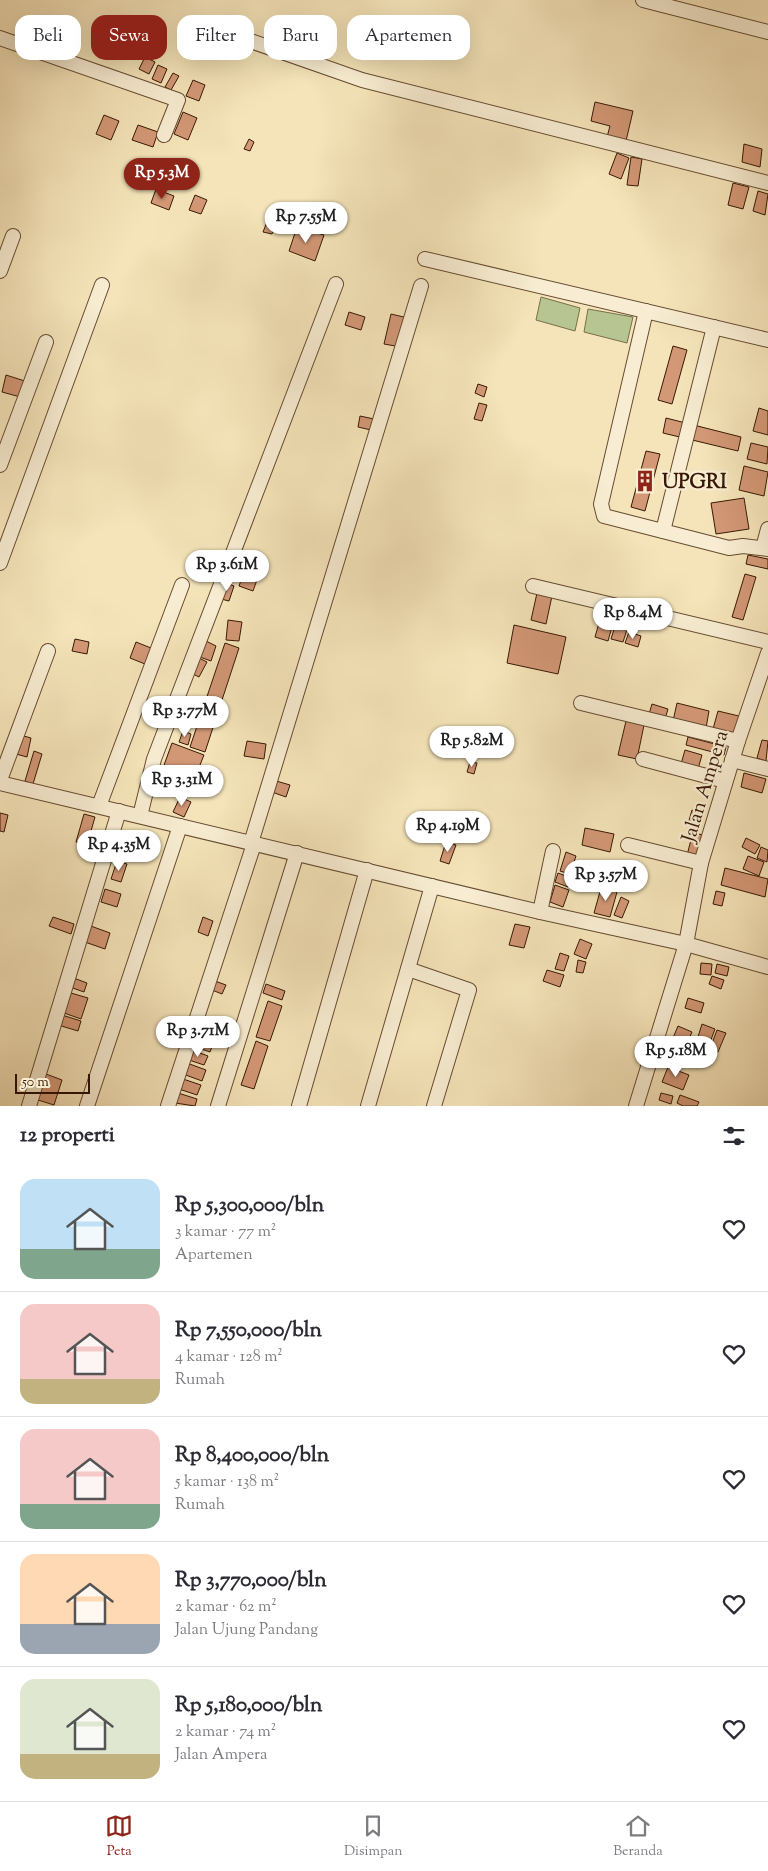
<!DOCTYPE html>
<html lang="id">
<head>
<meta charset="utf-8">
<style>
	:root { --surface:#fff; --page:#f2f2f3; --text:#2b2b33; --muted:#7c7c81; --line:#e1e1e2; --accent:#8f2418 }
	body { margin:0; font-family:"Sorts Mill Goudy",serif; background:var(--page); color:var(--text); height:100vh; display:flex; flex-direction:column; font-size:19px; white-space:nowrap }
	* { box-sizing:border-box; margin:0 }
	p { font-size:16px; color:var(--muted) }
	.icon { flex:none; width:28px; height:28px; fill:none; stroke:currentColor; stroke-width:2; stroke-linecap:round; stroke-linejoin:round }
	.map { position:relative; height:1106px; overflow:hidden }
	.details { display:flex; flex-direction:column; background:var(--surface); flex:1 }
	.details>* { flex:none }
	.hud { position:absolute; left:15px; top:15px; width:500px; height:45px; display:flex; gap:10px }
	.scale { position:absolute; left:15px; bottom:12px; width:75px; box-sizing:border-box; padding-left:5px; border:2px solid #381804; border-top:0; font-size:14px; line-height:18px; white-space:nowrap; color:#381804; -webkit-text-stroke:4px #f8edd2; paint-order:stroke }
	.price { position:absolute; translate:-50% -42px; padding:0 11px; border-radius:18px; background:#fff; color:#222; font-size:16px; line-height:32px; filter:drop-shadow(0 1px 2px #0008) }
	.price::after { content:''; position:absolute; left:50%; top:30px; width:15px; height:11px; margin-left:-8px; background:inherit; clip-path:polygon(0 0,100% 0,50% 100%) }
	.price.current { background:var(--accent); color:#fff }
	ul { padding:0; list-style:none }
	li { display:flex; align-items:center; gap:15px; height:125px; padding:0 20px }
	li+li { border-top:1px solid var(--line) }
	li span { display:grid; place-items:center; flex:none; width:140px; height:100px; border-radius:15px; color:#555 }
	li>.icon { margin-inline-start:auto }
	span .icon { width:60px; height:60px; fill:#fffc; stroke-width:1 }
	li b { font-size:21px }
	h2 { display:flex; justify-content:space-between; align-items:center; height:60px; padding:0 20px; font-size:21px }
	.tag { padding:0 18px; border-radius:15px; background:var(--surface); box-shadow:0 5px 20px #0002; font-size:18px; line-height:45px }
	.tag.current { background:var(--accent); color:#fff }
	.tab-bar { display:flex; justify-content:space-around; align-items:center; height:70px; border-top:1px solid var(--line); background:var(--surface); font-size:14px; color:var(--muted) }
	.tab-bar a { display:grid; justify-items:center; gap:2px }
	.tab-bar .current { color:var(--accent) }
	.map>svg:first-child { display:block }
	.green { fill:#b7c592; stroke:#786e4b }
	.building { fill:#d39876; stroke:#381804 }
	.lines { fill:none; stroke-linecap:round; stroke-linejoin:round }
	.minor-casing { stroke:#674b31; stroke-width:16 }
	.minor { stroke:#f8edd2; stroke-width:14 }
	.labels { text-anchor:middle; stroke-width:4.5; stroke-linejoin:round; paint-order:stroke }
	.poi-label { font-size:20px; font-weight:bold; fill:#381804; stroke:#f8edd2; text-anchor:start }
	.street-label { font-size:20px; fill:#381804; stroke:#f8edd2 }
</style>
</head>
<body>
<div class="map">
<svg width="768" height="1106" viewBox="0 0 768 1106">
	<rect width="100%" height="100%" fill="#f5e4b9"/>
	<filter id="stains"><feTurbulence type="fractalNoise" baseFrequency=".004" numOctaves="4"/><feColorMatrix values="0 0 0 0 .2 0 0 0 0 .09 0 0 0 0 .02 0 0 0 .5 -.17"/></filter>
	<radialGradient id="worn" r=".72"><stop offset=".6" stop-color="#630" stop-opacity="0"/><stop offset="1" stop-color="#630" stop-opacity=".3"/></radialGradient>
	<!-- green -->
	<g class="green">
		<path d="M 541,297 L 580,308 L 575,331 L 536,320 Z"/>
		<path d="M 588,309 L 633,317 L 627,343 L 584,332 Z"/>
	</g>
	<!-- building -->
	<g class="building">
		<path d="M 145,57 L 155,62 L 149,74 L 139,69 Z"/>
		<path d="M 158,65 L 167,69 L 161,83 L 152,79 Z"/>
		<path d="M 173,73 L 179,76 L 171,90 L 165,87 Z"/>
		<path d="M 193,80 L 205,85 L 199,101 L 186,96 Z"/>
		<path d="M 595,102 L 633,111 L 626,141 L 607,137 L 610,126 L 591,121 Z"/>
		<path d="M 183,112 L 197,118 L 188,140 L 174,134 Z"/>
		<path d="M 104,115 L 119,121 L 111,140 L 96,134 Z"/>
		<path d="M 138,125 L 158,132 L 153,147 L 132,140 Z"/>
		<path d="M 249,139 L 254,142 L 250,151 L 244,149 Z"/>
		<path d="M 744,144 L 762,149 L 760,167 L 742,162 Z"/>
		<path d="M 617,153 L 629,158 L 621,179 L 609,174 Z"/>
		<path d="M 631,157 L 642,159 L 638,186 L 627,185 Z"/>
		<path d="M 733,183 L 749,187 L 743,209 L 728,205 Z"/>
		<path d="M 156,189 L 174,196 L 169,210 L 151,203 Z"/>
		<path d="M 758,191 L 768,194 L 765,215 L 753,211 Z"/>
		<path d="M 195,195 L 207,200 L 201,214 L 189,210 Z"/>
		<path d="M 267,222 L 276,226 L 272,234 L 263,232 Z"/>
		<path d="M 297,227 L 324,235 L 315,261 L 289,251 Z"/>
		<path d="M 349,312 L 365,317 L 361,330 L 345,325 Z"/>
		<path d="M 391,314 L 408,318 L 401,347 L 384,344 Z"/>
		<path d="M 673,346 L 687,350 L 672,404 L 658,400 Z"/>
		<path d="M 6,375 L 28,382 L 24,398 L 2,392 Z"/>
		<path d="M 478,384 L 487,387 L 484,397 L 475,393 Z"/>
		<path d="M 479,403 L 487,405 L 482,421 L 474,419 Z"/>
		<path d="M 759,408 L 768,411 L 768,435 L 753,431 Z"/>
		<path d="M 360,416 L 374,419 L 371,430 L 358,427 Z"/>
		<path d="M 666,418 L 741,437 L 738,451 L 663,433 Z"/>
		<path d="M 751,443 L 768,447 L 767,464 L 747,459 Z"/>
		<path d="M 646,451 L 660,454 L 645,511 L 631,507 Z"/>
		<path d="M 744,466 L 768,472 L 764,496 L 739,490 Z"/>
		<path d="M 744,498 L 749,529 L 716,534 L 711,503 Z"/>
		<path d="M 748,555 L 768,559 L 768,569 L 746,564 Z"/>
		<path d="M 244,572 L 258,577 L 253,591 L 239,586 Z"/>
		<path d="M 745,574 L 756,577 L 743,620 L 732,617 Z"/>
		<path d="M 226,583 L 234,586 L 229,601 L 221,599 Z"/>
		<path d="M 537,593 L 552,596 L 546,624 L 531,620 Z"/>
		<path d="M 603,609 L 616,613 L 608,641 L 595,637 Z"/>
		<path d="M 619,613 L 631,617 L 623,642 L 611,639 Z"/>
		<path d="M 634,615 L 641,617 L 638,631 L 631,629 Z"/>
		<path d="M 228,620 L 242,622 L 239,641 L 226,640 Z"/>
		<path d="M 514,625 L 566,637 L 558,674 L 507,663 Z"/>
		<path d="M 629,632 L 641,636 L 638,647 L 625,643 Z"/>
		<path d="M 75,639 L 89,642 L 87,654 L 72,651 Z"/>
		<path d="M 206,641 L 216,646 L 211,661 L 200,657 Z"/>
		<path d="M 136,642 L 156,650 L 150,666 L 130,658 Z"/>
		<path d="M 225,643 L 239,648 L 205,752 L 190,747 Z"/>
		<path d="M 199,658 L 207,662 L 199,677 L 191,673 Z"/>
		<path d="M 677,703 L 709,711 L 706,728 L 673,721 Z"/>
		<path d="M 652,704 L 668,709 L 665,719 L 649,714 Z"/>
		<path d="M 718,711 L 743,717 L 738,735 L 713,729 Z"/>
		<path d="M 626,721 L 644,725 L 637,759 L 618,755 Z"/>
		<path d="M 183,731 L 191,734 L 188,745 L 179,742 Z"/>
		<path d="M 20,735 L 31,738 L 27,757 L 16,754 Z"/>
		<path d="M 688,737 L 726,747 L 724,755 L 686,745 Z"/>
		<path d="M 762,740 L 768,741 L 766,761 L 757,758 Z"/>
		<path d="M 247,741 L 266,744 L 264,759 L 244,756 Z"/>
		<path d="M 172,743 L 204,755 L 194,780 L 163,768 Z"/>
		<path d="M 685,750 L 702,755 L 698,769 L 681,764 Z"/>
		<path d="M 34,751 L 42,754 L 33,784 L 25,781 Z"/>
		<path d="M 470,762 L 477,763 L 474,774 L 467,772 Z"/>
		<path d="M 744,773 L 766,779 L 762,793 L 741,787 Z"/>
		<path d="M 166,775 L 174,777 L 170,791 L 161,788 Z"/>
		<path d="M 273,780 L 290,785 L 286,797 L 269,791 Z"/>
		<path d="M 180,797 L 191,802 L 184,817 L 173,812 Z"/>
		<path d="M 692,810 L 703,813 L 699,827 L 688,824 Z"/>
		<path d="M 0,813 L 8,815 L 4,832 L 0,831 Z"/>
		<path d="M 84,814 L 95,817 L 87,845 L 76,842 Z"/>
		<path d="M 452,815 L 459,817 L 457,825 L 450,823 Z"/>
		<path d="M 585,828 L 614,834 L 610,852 L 582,845 Z"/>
		<path d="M 693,832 L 702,835 L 695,861 L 686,859 Z"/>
		<path d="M 94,833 L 107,837 L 99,861 L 86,857 Z"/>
		<path d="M 746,838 L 760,845 L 755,854 L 742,847 Z"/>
		<path d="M 446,842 L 456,845 L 449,864 L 440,861 Z"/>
		<path d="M 761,847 L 768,850 L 767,862 L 757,858 Z"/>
		<path d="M 566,852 L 576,856 L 570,874 L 560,871 Z"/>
		<path d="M 748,856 L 764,862 L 759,876 L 743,869 Z"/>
		<path d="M 117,861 L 127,864 L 121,882 L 111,879 Z"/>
		<path d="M 725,868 L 768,879 L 765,897 L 721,885 Z"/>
		<path d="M 558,873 L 571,878 L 568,887 L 555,882 Z"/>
		<path d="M 555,885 L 569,890 L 563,907 L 550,902 Z"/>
		<path d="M 601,888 L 617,892 L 610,917 L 594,913 Z"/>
		<path d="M 105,889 L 121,894 L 117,907 L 101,902 Z"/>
		<path d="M 716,891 L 725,893 L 722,906 L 713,904 Z"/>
		<path d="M 621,897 L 629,901 L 622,918 L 614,915 Z"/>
		<path d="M 53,917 L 74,924 L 71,934 L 49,926 Z"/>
		<path d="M 203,917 L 213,921 L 208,936 L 198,932 Z"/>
		<path d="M 515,924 L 530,927 L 524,948 L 509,945 Z"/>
		<path d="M 88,925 L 110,933 L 105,949 L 82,941 Z"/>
		<path d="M 580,939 L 592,944 L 586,959 L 574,954 Z"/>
		<path d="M 560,953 L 569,956 L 564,971 L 555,969 Z"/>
		<path d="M 578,960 L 586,962 L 583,973 L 576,972 Z"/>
		<path d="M 701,963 L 712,964 L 711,975 L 700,974 Z"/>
		<path d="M 717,964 L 729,967 L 727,976 L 715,973 Z"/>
		<path d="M 547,970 L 564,975 L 560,987 L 543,981 Z"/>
		<path d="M 712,976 L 724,980 L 721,989 L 709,984 Z"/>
		<path d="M 71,977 L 87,983 L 84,992 L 67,986 Z"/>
		<path d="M 215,981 L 226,985 L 222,994 L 212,990 Z"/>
		<path d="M 266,984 L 285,991 L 282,1000 L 263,993 Z"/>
		<path d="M 71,993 L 88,998 L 81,1019 L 64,1013 Z"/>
		<path d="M 688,998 L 704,1003 L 701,1013 L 685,1008 Z"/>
		<path d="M 268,1001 L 282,1006 L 270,1041 L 256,1037 Z"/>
		<path d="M 62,1015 L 81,1021 L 78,1031 L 58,1025 Z"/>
		<path d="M 201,1021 L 224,1029 L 220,1040 L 198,1033 Z"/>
		<path d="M 702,1024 L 715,1029 L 709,1045 L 697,1040 Z"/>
		<path d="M 678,1026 L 692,1032 L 687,1044 L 673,1038 Z"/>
		<path d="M 717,1030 L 726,1033 L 718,1052 L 710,1049 Z"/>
		<path d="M 197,1036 L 214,1041 L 210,1052 L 193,1046 Z"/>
		<path d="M 256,1041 L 268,1046 L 254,1089 L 241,1085 Z"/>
		<path d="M 192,1050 L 208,1056 L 204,1065 L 189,1060 Z"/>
		<path d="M 187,1063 L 206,1070 L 202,1081 L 183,1074 Z"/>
		<path d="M 668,1067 L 689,1075 L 683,1090 L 662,1082 Z"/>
		<path d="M 46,1074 L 62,1080 L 54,1105 L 38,1100 Z"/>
		<path d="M 183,1079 L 201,1085 L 197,1095 L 179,1089 Z"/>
		<path d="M 178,1093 L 197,1099 L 195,1106 L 175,1103 Z"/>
		<path d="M 661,1093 L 673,1096 L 671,1104 L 659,1100 Z"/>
		<path d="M 680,1095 L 699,1102 L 697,1106 L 683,1106 L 677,1103 Z"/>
	</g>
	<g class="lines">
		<!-- minor casing -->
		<g class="minor-casing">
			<g id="minor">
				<path d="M 643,0 L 768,32"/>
				<path d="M 222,31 L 362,80 L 768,183"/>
				<path d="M 0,38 L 178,100 L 164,135"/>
				<path d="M 425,259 L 768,340"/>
				<path d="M 0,271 L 13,236"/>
				<path d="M 646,311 L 601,504 L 604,516 L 729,548 L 743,546 L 768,549"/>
				<path d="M 0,465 L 46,342"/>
				<path d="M 663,531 L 714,327"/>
				<path d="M 763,548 L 768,529"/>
				<path d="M 0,563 L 102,285"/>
				<path d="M 533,586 L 768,642"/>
				<path d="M 581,703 L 738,741"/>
				<path d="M 643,759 L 725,781"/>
				<path d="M 732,760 L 768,769"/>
				<path d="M 0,780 L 48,651"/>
				<path d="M 0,783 L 540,912 L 686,944 L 768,967"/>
				<path d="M 99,806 L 182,585"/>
				<path d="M 140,816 L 154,759 L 336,284"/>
				<path d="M 251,843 L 421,286"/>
				<path d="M 628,845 L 701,863"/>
				<path d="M 540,912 L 553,851"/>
				<path d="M 408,969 L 469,990 L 434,1106"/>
				<path d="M 29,1106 L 119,811"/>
				<path d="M 87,1106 L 180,826"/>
				<path d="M 168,1106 L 254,844"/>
				<path d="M 218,1106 L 297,853"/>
				<path d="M 299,1106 L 367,870"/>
				<path d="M 368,1106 L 432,886"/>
				<path d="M 636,1106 L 686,944 L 701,863 L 738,741 L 768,653"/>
			</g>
		</g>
		<!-- minor -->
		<use href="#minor" class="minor"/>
	</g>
	<!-- icons -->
	<defs>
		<g id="building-bare" transform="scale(1.725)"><path d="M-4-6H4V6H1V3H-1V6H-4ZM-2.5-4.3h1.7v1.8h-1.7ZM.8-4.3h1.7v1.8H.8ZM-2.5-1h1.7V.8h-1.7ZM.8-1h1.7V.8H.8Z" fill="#8f2418" stroke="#f8edd2" stroke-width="2.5" paint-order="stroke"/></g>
	</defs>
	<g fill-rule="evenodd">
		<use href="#building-bare" x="645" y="481"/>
	</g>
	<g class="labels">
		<!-- poi labels -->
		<g class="poi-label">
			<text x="662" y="488">UPGRI</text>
		</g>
		<!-- street labels -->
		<g class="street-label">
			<text transform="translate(704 786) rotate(-73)" y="7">Jalan Ampera</text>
		</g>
	</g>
	<rect width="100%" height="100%" filter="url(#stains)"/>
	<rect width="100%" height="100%" fill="url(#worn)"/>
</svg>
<div class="scale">50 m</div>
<b class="price current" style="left:162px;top:200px">Rp 5.3M</b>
<b class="price" style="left:306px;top:244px">Rp 7.55M</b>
<b class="price" style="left:227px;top:592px">Rp 3.61M</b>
<b class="price" style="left:633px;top:640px">Rp 8.4M</b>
<b class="price" style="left:185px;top:738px">Rp 3.77M</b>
<b class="price" style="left:472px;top:768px">Rp 5.82M</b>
<b class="price" style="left:182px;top:807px">Rp 3.31M</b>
<b class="price" style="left:448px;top:853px">Rp 4.19M</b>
<b class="price" style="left:119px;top:872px">Rp 4.35M</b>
<b class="price" style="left:606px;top:902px">Rp 3.57M</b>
<b class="price" style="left:198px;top:1058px">Rp 3.71M</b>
<b class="price" style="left:676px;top:1078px">Rp 5.18M</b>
<div class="hud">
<a class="tag">Beli</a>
<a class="tag current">Sewa</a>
<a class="tag">Filter</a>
<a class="tag">Baru</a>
<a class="tag">Apartemen</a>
</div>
</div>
<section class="details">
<h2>12 properti<svg class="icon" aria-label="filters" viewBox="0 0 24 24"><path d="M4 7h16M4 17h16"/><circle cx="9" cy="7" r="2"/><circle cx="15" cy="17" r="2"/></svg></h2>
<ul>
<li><span style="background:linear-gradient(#bfe0f5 70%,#7fa58c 0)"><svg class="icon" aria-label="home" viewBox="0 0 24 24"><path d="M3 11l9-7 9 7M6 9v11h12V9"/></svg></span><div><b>Rp 5,300,000/bln</b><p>3 kamar · 77 m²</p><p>Apartemen</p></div><svg class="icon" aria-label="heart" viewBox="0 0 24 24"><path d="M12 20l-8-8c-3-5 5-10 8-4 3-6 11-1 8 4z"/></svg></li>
<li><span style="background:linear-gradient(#f6c9c9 75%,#c2b280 0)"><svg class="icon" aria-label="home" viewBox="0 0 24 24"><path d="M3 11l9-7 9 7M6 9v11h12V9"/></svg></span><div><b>Rp 7,550,000/bln</b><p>4 kamar · 128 m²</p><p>Rumah</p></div><svg class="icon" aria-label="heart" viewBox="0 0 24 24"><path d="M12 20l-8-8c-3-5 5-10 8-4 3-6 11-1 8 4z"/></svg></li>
<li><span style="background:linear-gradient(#f6c9c9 75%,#7fa58c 0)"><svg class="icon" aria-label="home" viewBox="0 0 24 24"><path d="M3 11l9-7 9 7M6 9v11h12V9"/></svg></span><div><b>Rp 8,400,000/bln</b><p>5 kamar · 138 m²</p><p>Rumah</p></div><svg class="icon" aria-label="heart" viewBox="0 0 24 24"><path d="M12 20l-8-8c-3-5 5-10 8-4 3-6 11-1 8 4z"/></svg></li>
<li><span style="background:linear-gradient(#ffd9b3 70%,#9aa5b1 0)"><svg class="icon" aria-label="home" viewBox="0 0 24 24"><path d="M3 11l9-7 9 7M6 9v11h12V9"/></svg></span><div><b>Rp 3,770,000/bln</b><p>2 kamar · 62 m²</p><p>Jalan Ujung Pandang</p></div><svg class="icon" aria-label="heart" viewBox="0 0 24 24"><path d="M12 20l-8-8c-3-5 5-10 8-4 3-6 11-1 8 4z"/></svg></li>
<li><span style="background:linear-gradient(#dfe7d0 75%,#c2b280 0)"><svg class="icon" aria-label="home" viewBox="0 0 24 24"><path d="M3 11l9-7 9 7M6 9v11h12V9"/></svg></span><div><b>Rp 5,180,000/bln</b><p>2 kamar · 74 m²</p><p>Jalan Ampera</p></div><svg class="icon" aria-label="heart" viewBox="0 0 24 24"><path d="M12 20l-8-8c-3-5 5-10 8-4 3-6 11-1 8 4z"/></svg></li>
</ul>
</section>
<nav class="tab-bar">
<a class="current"><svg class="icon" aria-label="map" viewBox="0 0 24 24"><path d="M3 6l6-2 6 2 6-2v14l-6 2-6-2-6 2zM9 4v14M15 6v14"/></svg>Peta</a>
<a><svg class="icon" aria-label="saved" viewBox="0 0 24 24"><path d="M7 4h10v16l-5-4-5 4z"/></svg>Disimpan</a>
<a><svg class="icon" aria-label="home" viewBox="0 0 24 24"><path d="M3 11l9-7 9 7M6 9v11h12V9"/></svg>Beranda</a>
</nav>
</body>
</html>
